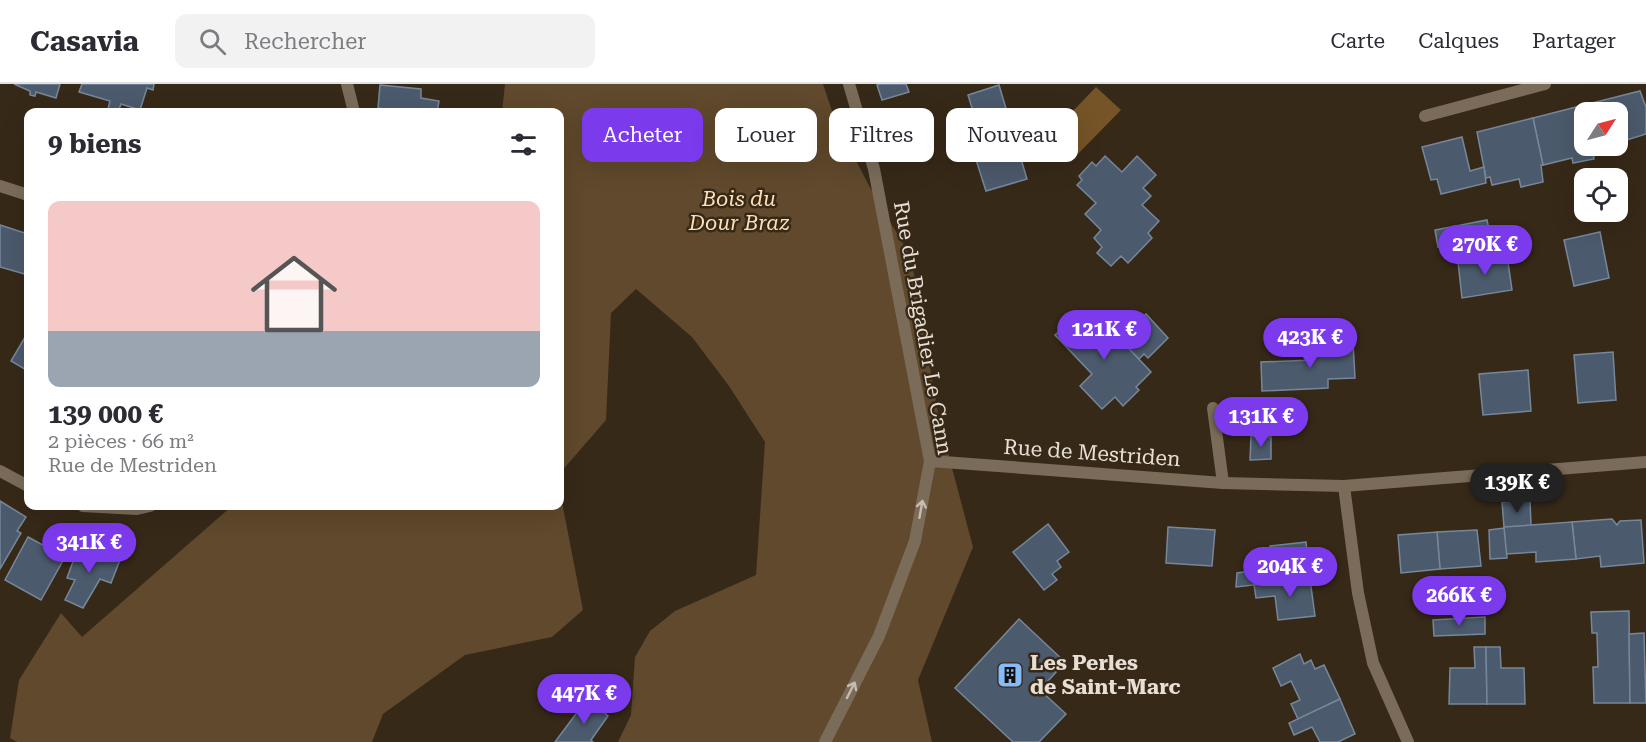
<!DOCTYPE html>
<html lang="fr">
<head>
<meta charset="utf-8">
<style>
	:root { --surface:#fff; --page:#f2f2f3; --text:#2b2b33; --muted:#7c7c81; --line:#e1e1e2; --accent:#7c3aed }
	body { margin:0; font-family:"Roboto Serif",serif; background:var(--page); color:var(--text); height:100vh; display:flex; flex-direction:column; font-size:22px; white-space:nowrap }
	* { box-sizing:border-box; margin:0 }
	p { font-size:20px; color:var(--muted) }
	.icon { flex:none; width:33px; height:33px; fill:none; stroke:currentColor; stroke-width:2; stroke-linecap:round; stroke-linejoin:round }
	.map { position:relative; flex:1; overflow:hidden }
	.details { position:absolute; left:24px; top:24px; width:540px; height:402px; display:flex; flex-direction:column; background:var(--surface); border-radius:12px; box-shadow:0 6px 24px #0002 }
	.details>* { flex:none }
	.top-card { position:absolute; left:582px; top:24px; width:570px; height:54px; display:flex; gap:12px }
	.needle { width:39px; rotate:54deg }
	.tools { position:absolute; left:1574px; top:18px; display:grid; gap:12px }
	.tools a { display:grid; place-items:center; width:54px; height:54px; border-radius:12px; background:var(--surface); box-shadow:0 6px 24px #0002; font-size:30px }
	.price { position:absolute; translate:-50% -51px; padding:0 14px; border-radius:21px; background:var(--accent); color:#fff; font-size:20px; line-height:39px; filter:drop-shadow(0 2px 3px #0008) }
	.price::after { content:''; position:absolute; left:50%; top:36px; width:18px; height:14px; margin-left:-9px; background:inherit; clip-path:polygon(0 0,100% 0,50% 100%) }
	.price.on { background:#222; color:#fff }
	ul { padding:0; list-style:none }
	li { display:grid; align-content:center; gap:12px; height:318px; padding:0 24px }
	li span { display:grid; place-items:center; height:186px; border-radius:12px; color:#555 }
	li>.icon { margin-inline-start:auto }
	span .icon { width:108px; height:108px; fill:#fffc; stroke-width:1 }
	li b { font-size:26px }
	h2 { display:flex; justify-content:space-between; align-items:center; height:72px; padding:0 24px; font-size:26px }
	.chip { padding:0 21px; border-radius:12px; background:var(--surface); box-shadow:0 6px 24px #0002; font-size:21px; line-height:54px }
	.chip.on { background:var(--accent); color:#fff }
	header { display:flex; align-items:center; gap:36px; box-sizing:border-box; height:84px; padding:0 30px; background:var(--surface); border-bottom:2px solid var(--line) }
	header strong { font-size:28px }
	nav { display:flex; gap:33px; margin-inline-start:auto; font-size:21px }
	.search { width:420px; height:54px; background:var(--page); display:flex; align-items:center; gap:15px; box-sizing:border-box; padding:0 21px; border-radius:12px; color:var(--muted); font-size:22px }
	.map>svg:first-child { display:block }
	.green { fill:#60492c }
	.water { fill:#755427 }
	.building { fill:#4b5a6c; stroke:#77879a; stroke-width:1.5 }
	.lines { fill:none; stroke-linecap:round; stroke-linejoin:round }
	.lane { stroke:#7b6c5a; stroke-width:12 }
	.street { stroke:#7b6c5a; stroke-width:12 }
	.oneway { stroke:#c7bcaf }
	.labels { text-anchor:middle; stroke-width:5; stroke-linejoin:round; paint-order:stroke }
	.park-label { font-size:21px; font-style:italic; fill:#fedeb6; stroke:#372918 }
	.street-label { font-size:21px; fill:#e8dfd4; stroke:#372918 }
	.poi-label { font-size:21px; font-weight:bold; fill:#e8dfd4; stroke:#372918; text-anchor:start }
</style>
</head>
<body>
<header>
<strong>Casavia</strong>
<div class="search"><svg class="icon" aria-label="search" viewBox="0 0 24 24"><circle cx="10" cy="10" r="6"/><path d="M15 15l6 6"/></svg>Rechercher</div>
<nav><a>Carte</a><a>Calques</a><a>Partager</a></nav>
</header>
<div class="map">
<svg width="1646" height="658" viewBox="0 0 1646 658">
	<rect width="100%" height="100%" fill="#372918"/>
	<!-- green -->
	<g class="green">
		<path d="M 505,0 L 823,0 L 836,39 L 873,109 L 911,173 L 939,335 L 973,463 L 918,596 L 932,658 L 618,658 L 631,631 L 635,573 L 650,547 L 675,527 L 756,491 L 765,358 L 729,302 L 692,253 L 636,205 L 611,229 L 606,336 L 560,389 L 560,28 L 502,28 Z"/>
		<path d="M 560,408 L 583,526 L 552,553 L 465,571 L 383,630 L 372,658 L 17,658 L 10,654 L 19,596 L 61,529 L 82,553 L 232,422 L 560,422 Z"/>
	</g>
	<!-- water -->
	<path class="water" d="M 1096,3 L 1121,26 L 1070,78 L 1046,55 Z"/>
	<!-- building -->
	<g class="building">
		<path d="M 14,0 L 60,0 L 56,14 L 36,8 L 35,12 L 30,11 L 30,7 Z"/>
		<path d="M 82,0 L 154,0 L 153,6 L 147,4 L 140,26 L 121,20 L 118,28 L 108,25 L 110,17 L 79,8 Z"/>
		<path d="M 880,0 L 906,0 L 909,8 L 882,16 L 877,1 Z"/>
		<path d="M 380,1 L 421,5 L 421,14 L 439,17 L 437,28 L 406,28 L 378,24 Z"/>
		<path d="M 999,1 L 1027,95 L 986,107 L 970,57 L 981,53 L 968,11 Z"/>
		<path d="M 1640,7 L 1646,23 L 1646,50 L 1617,59 L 1617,28 L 1595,28 L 1592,19 Z"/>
		<path d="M 1592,19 L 1595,28 L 1584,28 L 1584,62 L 1592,62 L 1594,75 L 1573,79 L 1572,74 L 1543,81 L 1533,34 Z"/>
		<path d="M 1533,34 L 1543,81 L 1541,81 L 1543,98 L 1521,103 L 1519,95 L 1492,101 L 1490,93 L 1486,94 L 1477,48 Z"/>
		<path d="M 1462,53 L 1470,87 L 1484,83 L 1486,99 L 1441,110 L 1437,95 L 1431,96 L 1422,63 Z"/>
		<path d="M 1105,72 L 1122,88 L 1137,72 L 1156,91 L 1143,104 L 1151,112 L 1142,121 L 1159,137 L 1148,149 L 1152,154 L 1128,179 L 1121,172 L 1111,182 L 1097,169 L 1102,163 L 1094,154 L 1101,146 L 1085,130 L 1096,119 L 1077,101 L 1082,96 L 1079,92 L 1092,78 L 1096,82 Z"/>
		<path d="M 1487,136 L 1490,151 L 1438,163 L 1435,146 Z"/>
		<path d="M 0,141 L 28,150 L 28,191 L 0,183 Z"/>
		<path d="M 1600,148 L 1609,194 L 1574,202 L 1564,156 Z"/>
		<path d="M 1507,171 L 1512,206 L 1462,214 L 1458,178 Z"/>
		<path d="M 1080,228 L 1092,241 L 1100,234 L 1151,288 L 1136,303 L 1139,306 L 1123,322 L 1115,313 L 1102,325 L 1080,302 L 1092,290 L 1055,251 Z"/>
		<path d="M 1146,230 L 1168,254 L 1148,274 L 1144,270 L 1139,275 L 1120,255 Z"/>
		<path d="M 28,248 L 28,287 L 11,277 Z"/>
		<path d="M 1353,258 L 1355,294 L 1328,295 L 1328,304 L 1262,307 L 1261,278 L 1312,276 L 1312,260 L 1331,259 L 1331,265 L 1337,265 L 1336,259 Z"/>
		<path d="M 1613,268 L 1616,316 L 1578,319 L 1574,271 Z"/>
		<path d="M 1528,286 L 1531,327 L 1483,331 L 1479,290 Z"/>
		<path d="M 1251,352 L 1271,353 L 1271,375 L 1250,376 Z"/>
		<path d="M 1530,416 L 1531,442 L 1504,443 L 1502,418 Z"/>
		<path d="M 0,417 L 26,433 L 17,447 L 21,449 L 0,485 Z"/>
		<path d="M 1612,435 L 1617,441 L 1620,437 L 1641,436 L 1644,479 L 1601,483 L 1600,472 L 1576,475 L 1572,438 Z"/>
		<path d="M 1572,438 L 1576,475 L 1536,478 L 1536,468 L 1506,470 L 1504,443 Z"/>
		<path d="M 1048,440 L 1069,468 L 1057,477 L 1061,483 L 1052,490 L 1057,496 L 1044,506 L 1013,468 Z"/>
		<path d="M 1168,443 L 1215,446 L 1212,482 L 1166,479 Z"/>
		<path d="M 1504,444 L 1507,474 L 1490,475 L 1489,446 Z"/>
		<path d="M 1477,446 L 1481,482 L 1440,485 L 1437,448 Z"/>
		<path d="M 1437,448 L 1440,485 L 1401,489 L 1398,451 Z"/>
		<path d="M 28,453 L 65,473 L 41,516 L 5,496 Z"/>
		<path d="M 1306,458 L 1310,495 L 1236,503 L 1237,489 L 1272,484 L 1270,462 Z"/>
		<path d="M 79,461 L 120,476 L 111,499 L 100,495 L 83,524 L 65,516 L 75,496 L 67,494 Z"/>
		<path d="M 1310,495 L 1315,532 L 1278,536 L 1275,512 L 1256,514 L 1254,501 Z"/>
		<path d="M 1629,527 L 1630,619 L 1594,619 L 1593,583 L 1598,583 L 1597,549 L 1592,549 L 1591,528 Z"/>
		<path d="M 1485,533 L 1485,550 L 1434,552 L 1433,536 Z"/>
		<path d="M 1019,535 L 1065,578 L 1040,606 L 1066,630 L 1039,658 L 1013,658 L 955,604 Z"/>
		<path d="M 1644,549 L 1646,619 L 1630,619 L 1629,550 Z"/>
		<path d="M 1474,563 L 1486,563 L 1487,620 L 1449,620 L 1450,584 L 1475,584 Z"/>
		<path d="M 1486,563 L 1500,563 L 1501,584 L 1524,584 L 1525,620 L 1487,620 Z"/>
		<path d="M 1300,570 L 1304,580 L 1311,576 L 1315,585 L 1324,581 L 1340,615 L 1298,635 L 1291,620 L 1300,616 L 1291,597 L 1281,602 L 1273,584 Z"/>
		<path d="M 587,615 L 608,632 L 591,656 L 593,658 L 555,658 Z"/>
		<path d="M 1340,615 L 1355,650 L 1338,658 L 1320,658 L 1312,643 L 1294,651 L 1289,639 Z"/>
	</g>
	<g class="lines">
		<!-- lane -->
		<path class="lane" d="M 1213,324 L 1223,399"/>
		<!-- street -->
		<g class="street">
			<path d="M 347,0 L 354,28"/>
			<path d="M 1425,32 L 1545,0"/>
			<path d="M 0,102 L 28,111"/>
			<path d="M 930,377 L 1223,399 L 1344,402 L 1646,378"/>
			<path d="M 0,387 L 28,402"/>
			<path d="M 1344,402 L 1358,509 L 1373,579 L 1408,658"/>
			<path d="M 83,422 L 137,425 L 150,422"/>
			<path d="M 825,658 L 879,552 L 915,457 L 930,377 L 874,85 L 849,0"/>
		</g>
	</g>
	<!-- one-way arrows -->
	<defs><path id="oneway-shaft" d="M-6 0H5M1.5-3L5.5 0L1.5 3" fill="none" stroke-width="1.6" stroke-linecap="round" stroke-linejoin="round" transform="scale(1.5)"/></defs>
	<g class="oneway">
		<use href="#oneway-shaft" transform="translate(921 425) rotate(-80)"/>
		<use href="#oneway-shaft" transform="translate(851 606) rotate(-63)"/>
	</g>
	<!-- icons -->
	<defs>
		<g id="building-square" transform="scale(1.35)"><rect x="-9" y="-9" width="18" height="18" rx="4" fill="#85bbfb" stroke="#372918"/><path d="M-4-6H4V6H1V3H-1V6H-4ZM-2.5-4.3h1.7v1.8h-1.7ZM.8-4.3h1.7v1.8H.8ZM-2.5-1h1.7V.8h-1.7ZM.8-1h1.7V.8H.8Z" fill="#111"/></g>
	</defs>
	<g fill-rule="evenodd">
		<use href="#building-square" x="1010" y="591"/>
	</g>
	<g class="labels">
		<!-- park labels -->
		<g class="park-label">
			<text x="739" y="122">Bois du<tspan x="739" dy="24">Dour Braz</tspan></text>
		</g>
		<!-- street labels -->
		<g class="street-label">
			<text transform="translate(923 244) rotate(80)" y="7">Rue du Brigadier Le Cann</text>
			<text transform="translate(1092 369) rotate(4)" y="7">Rue de Mestriden</text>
		</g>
		<!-- poi labels -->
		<g class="poi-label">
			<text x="1030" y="586">Les Perles<tspan x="1030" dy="24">de Saint-Marc</tspan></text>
		</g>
	</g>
</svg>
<div class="tools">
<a><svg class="needle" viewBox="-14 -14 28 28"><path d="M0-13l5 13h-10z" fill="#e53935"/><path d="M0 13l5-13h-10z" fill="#7c7c81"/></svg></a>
<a><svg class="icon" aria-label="locate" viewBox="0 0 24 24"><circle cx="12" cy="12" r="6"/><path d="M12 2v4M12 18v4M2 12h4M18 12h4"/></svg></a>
</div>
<b class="price" style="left:1485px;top:192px">270K €</b>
<b class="price" style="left:1104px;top:277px">121K €</b>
<b class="price" style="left:1310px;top:285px">423K €</b>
<b class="price" style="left:1261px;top:364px">131K €</b>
<b class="price on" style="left:1517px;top:430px">139K €</b>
<b class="price" style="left:89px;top:490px">341K €</b>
<b class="price" style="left:1290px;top:514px">204K €</b>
<b class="price" style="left:1459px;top:543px">266K €</b>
<b class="price" style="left:584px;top:641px">447K €</b>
<div class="top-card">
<a class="chip on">Acheter</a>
<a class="chip">Louer</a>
<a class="chip">Filtres</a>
<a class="chip">Nouveau</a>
</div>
<section class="details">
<h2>9 biens<svg class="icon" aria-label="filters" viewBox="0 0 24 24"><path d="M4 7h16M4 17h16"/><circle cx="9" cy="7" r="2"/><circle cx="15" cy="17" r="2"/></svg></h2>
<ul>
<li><span style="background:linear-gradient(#f6c9c9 70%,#9aa5b1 0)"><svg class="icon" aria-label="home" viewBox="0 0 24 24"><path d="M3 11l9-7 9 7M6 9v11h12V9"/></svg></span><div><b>139 000 €</b><p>2 pièces · 66 m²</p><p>Rue de Mestriden</p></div></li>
</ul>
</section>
</div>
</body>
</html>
